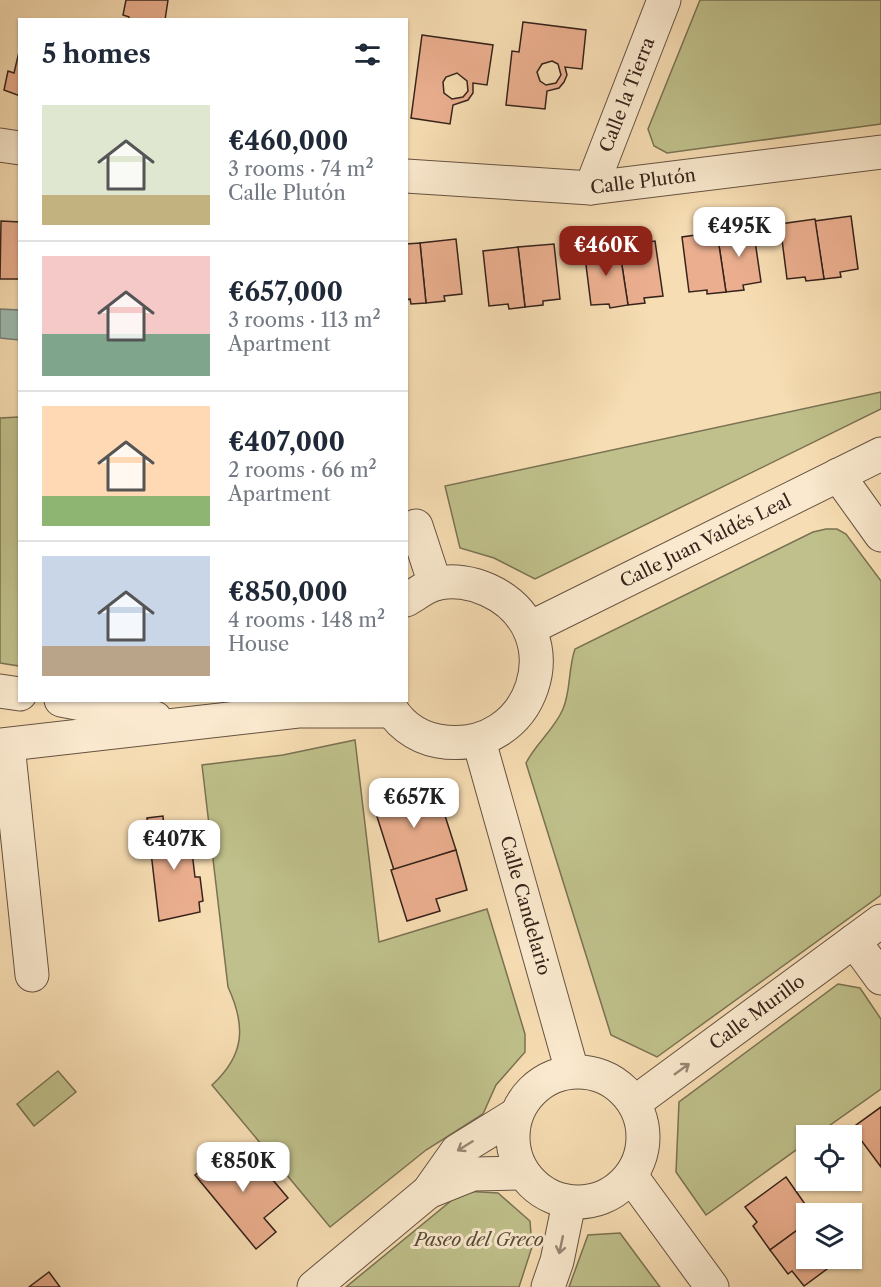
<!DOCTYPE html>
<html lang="en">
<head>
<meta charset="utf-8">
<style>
	:root { --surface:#fff; --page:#f2f2f3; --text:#1f2937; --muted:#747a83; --line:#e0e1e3; --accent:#8f2418 }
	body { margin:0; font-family:"Libre Caslon Text",serif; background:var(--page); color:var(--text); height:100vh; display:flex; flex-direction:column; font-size:22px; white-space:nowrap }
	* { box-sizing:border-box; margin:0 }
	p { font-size:20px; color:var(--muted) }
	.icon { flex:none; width:33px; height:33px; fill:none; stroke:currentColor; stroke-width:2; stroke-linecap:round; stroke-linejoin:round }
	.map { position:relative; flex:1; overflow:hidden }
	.panel { position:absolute; left:18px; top:18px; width:390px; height:684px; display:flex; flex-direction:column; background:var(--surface); border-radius:0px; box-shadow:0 2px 4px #0004 }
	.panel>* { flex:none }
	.tools { position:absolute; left:796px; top:1125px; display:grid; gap:12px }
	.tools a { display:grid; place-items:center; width:66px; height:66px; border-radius:0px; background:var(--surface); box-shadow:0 2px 4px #0004; font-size:30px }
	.price { position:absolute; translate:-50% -51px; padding:0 14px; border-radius:12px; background:#fff; color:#222; font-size:20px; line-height:39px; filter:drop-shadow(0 2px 3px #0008) }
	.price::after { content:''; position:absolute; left:50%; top:36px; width:18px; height:14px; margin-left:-9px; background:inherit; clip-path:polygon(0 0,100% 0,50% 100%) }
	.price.selected { background:var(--accent); color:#fff }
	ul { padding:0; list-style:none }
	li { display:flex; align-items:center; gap:18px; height:150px; padding:0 24px }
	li+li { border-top:2px solid var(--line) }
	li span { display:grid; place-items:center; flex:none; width:168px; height:120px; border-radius:0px; color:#555 }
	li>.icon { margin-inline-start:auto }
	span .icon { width:72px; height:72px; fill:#fffc; stroke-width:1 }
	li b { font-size:26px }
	h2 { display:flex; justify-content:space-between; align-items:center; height:72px; padding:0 24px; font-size:26px }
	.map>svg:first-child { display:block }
	.green { fill:#bfc08b; stroke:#7a7253; stroke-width:1.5 }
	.water { fill:#9dbbb1; stroke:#747e75; stroke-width:1.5 }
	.building { fill:#ebaf8f; stroke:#36231b; stroke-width:1.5; fill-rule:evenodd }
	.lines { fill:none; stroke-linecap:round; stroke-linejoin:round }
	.minor-casing { stroke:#665241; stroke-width:35 }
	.minor { stroke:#fae9ce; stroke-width:33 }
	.oneway { stroke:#988674 }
	.labels { text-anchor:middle; stroke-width:6; stroke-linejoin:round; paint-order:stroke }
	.street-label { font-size:18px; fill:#36231b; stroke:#fae9ce }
	.park-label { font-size:18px; font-style:italic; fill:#584a37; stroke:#fae9ce }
</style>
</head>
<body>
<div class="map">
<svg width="881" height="1287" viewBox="0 0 881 1287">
	<rect width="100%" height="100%" fill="#f7ddb3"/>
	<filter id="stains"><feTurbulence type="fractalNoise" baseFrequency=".00333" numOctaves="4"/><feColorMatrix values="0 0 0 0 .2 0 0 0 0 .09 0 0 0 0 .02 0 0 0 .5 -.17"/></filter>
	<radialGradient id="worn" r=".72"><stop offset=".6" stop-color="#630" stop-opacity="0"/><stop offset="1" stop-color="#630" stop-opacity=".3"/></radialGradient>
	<!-- green -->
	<g class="green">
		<path d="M 700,0 L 881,0 L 881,124 L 667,153 L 654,146 L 648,129 Z"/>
		<path d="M 881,392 L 881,409 L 535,579 L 494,558 L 460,548 L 445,486 Z"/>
		<path d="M 19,417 L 20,417 L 19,666 L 0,663 L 0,418 Z"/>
		<path d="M 826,529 L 837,529 L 846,534 L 881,581 L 881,895 L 657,1057 L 611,1035 L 526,763 C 536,743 554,730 563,709 C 571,690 568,669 575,649 L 813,532 Z"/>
		<path d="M 355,740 L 379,942 L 487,909 L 525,1034 L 525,1052 L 496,1085 L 483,1114 L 426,1150 L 330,1227 L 212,1085 C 245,1055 246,1026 228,987 L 202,765 L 283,755 Z"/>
		<path d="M 838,984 L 860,988 L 881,1019 L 881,1089 L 816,1135 L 807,1136 L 807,1142 L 706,1215 L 676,1172 L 679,1102 Z"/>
		<path d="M 58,1071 L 76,1092 L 34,1126 L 17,1104 Z"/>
		<path d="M 463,1191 L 498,1193 L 530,1221 L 532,1247 L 519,1287 L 346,1287 Z"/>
		<path d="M 620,1233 L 660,1287 L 569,1287 L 588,1235 Z"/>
	</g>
	<!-- water -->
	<path class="water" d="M 0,309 L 19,310 L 19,340 L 0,338 Z"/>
	<!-- building -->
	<g class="building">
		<path d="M 126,0 L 168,0 L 165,20 L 128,20 L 129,17 L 123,15 Z"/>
		<path d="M 523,22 L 586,30 L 582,69 L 565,67 L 567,75 L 564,82 L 559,88 L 547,91 L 545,109 L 506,105 L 512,51 L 519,52 ZM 552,61 L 558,64 L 561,75 L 556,83 L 546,85 L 540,81 L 537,72 L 542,64 Z"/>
		<path d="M 422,35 L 493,45 L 487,85 L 473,83 L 473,93 L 468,100 L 453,105 L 450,124 L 411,118 ZM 457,73 L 467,81 L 468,91 L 463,97 L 452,99 L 444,93 L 443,82 L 446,77 Z"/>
		<path d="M 19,52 L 20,52 L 20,96 L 4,90 L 8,71 L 14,73 Z"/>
		<path d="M 851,216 L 858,269 L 840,272 L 841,277 L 824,279 L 815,221 Z"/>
		<path d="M 815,219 L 824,279 L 806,281 L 805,277 L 787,279 L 780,224 Z"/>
		<path d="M 1,221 L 20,222 L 20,279 L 0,279 Z"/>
		<path d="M 753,227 L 761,282 L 743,285 L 744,290 L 726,292 L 717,232 Z"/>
		<path d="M 717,232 L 726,292 L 707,294 L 707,290 L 689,292 L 682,237 Z"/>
		<path d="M 456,239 L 462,294 L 444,296 L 445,301 L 426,303 L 420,243 Z"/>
		<path d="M 655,241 L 663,296 L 644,298 L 645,303 L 628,305 L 619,246 Z"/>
		<path d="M 420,243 L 426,303 L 411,304 L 410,299 L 406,300 L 406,244 Z"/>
		<path d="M 554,244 L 560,299 L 543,301 L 543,305 L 525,307 L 518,247 Z"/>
		<path d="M 619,246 L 628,305 L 610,308 L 609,304 L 591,305 L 584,249 Z"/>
		<path d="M 518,247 L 525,307 L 509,309 L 508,304 L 489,306 L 483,251 Z"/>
		<path d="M 417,790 L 421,803 L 439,797 L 456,850 L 394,870 L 373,804 Z"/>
		<path d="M 163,816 L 164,830 L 189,827 L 195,877 L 200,877 L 203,901 L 199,902 L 200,912 L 159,921 L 147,818 Z"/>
		<path d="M 456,850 L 467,890 L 436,899 L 440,911 L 407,921 L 391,870 Z"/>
		<path d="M 881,1107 L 881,1167 L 852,1128 Z"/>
		<path d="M 229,1147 L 241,1160 L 250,1153 L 288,1198 L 264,1218 L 276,1232 L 256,1249 L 195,1175 Z"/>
		<path d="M 786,1177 L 812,1214 L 807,1214 L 807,1223 L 770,1250 L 753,1226 L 757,1222 L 745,1207 Z"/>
		<path d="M 807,1223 L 807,1258 L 842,1258 L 804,1286 L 792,1271 L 788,1274 L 770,1250 Z"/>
		<path d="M 49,1272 L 60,1287 L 29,1287 Z"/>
	</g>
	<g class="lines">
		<!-- minor casing -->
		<g class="minor-casing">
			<g id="minor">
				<path d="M 0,145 L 20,148"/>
				<path id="s1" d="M 406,176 L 591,188 L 881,152"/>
				<path id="s2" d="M 591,188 L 664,0"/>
				<path d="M 838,475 L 881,535"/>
				<path d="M 416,526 L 435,584"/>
				<path id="s3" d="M 530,628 L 881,454"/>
				<path d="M 0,691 L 20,694"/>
				<path d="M 61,700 L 155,718"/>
				<path d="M 387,700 C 395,722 416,737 438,741 C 534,758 576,630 488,590 C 473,583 452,579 435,584 C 425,587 415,595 406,600"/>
				<path id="s4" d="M 479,741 L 572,1071"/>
				<path d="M 0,745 L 298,711 L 391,711"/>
				<path d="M 8,745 L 32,975"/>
				<path d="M 854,941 L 881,978"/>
				<circle cx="578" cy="1137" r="65"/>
				<path id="s5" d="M 634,1103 L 881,921"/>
				<path d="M 631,1176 L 712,1287"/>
				<path d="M 428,1192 L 473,1174 L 521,1173"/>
				<path d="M 314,1287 L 428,1192 L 457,1151 L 515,1115"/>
				<path d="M 548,1287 L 557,1261 L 569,1203"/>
			</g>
		</g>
		<!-- minor -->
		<use href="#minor" class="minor"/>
	</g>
	<!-- one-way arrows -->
	<defs><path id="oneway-shaft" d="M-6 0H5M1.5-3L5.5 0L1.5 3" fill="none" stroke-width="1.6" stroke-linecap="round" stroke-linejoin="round" transform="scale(1.5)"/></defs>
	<g class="oneway">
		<use href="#oneway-shaft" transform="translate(682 1069) rotate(-36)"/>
		<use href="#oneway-shaft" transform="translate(465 1146) rotate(148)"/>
		<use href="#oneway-shaft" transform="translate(561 1245) rotate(102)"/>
	</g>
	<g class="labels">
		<!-- street labels -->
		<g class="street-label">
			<text dy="6" stroke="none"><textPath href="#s2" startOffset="100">Calle la Tierra</textPath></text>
			<text dy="6" stroke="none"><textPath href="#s1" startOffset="238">Calle Plutón</textPath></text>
			<text dy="6" stroke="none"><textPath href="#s3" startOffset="196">Calle Juan Valdés Leal</textPath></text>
			<text dy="6" stroke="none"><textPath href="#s4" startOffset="171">Calle Candelario</textPath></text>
			<text dy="6" stroke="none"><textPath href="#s5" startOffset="153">Calle Murillo</textPath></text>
		</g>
		<!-- park labels -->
		<g class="park-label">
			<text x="479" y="1246">Paseo del Greco</text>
		</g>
	</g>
	<rect width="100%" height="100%" filter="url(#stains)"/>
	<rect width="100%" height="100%" fill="url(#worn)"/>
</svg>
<div class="tools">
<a><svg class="icon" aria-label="locate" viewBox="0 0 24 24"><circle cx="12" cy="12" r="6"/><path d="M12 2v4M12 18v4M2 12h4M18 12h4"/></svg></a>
<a><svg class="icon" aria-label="layers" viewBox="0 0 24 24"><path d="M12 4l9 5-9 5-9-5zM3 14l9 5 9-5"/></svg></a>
</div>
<b class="price" style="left:739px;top:258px">€495K</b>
<b class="price selected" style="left:606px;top:277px">€460K</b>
<b class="price" style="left:414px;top:829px">€657K</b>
<b class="price" style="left:174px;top:871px">€407K</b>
<b class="price" style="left:243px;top:1193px">€850K</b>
<section class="panel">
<h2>5 homes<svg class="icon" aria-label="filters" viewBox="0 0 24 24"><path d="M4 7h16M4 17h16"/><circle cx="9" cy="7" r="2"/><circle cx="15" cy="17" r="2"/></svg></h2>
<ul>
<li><span style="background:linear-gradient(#dfe7d0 75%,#c2b280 0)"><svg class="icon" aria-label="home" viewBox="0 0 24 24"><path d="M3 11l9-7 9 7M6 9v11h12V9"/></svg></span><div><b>€460,000</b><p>3 rooms · 74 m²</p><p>Calle Plutón</p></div></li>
<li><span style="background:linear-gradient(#f6c9c9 65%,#7fa58c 0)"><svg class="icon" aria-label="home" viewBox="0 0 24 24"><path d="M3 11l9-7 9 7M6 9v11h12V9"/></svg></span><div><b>€657,000</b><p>3 rooms · 113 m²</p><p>Apartment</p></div></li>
<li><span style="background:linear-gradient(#ffd9b3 75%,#8fb573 0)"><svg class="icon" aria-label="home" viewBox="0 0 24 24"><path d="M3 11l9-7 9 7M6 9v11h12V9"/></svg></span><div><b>€407,000</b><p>2 rooms · 66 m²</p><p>Apartment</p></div></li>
<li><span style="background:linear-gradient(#c9d6e8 75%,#b9a48a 0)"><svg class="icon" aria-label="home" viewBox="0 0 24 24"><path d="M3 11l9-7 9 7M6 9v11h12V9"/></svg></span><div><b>€850,000</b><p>4 rooms · 148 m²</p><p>House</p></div></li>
</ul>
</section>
</div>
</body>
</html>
